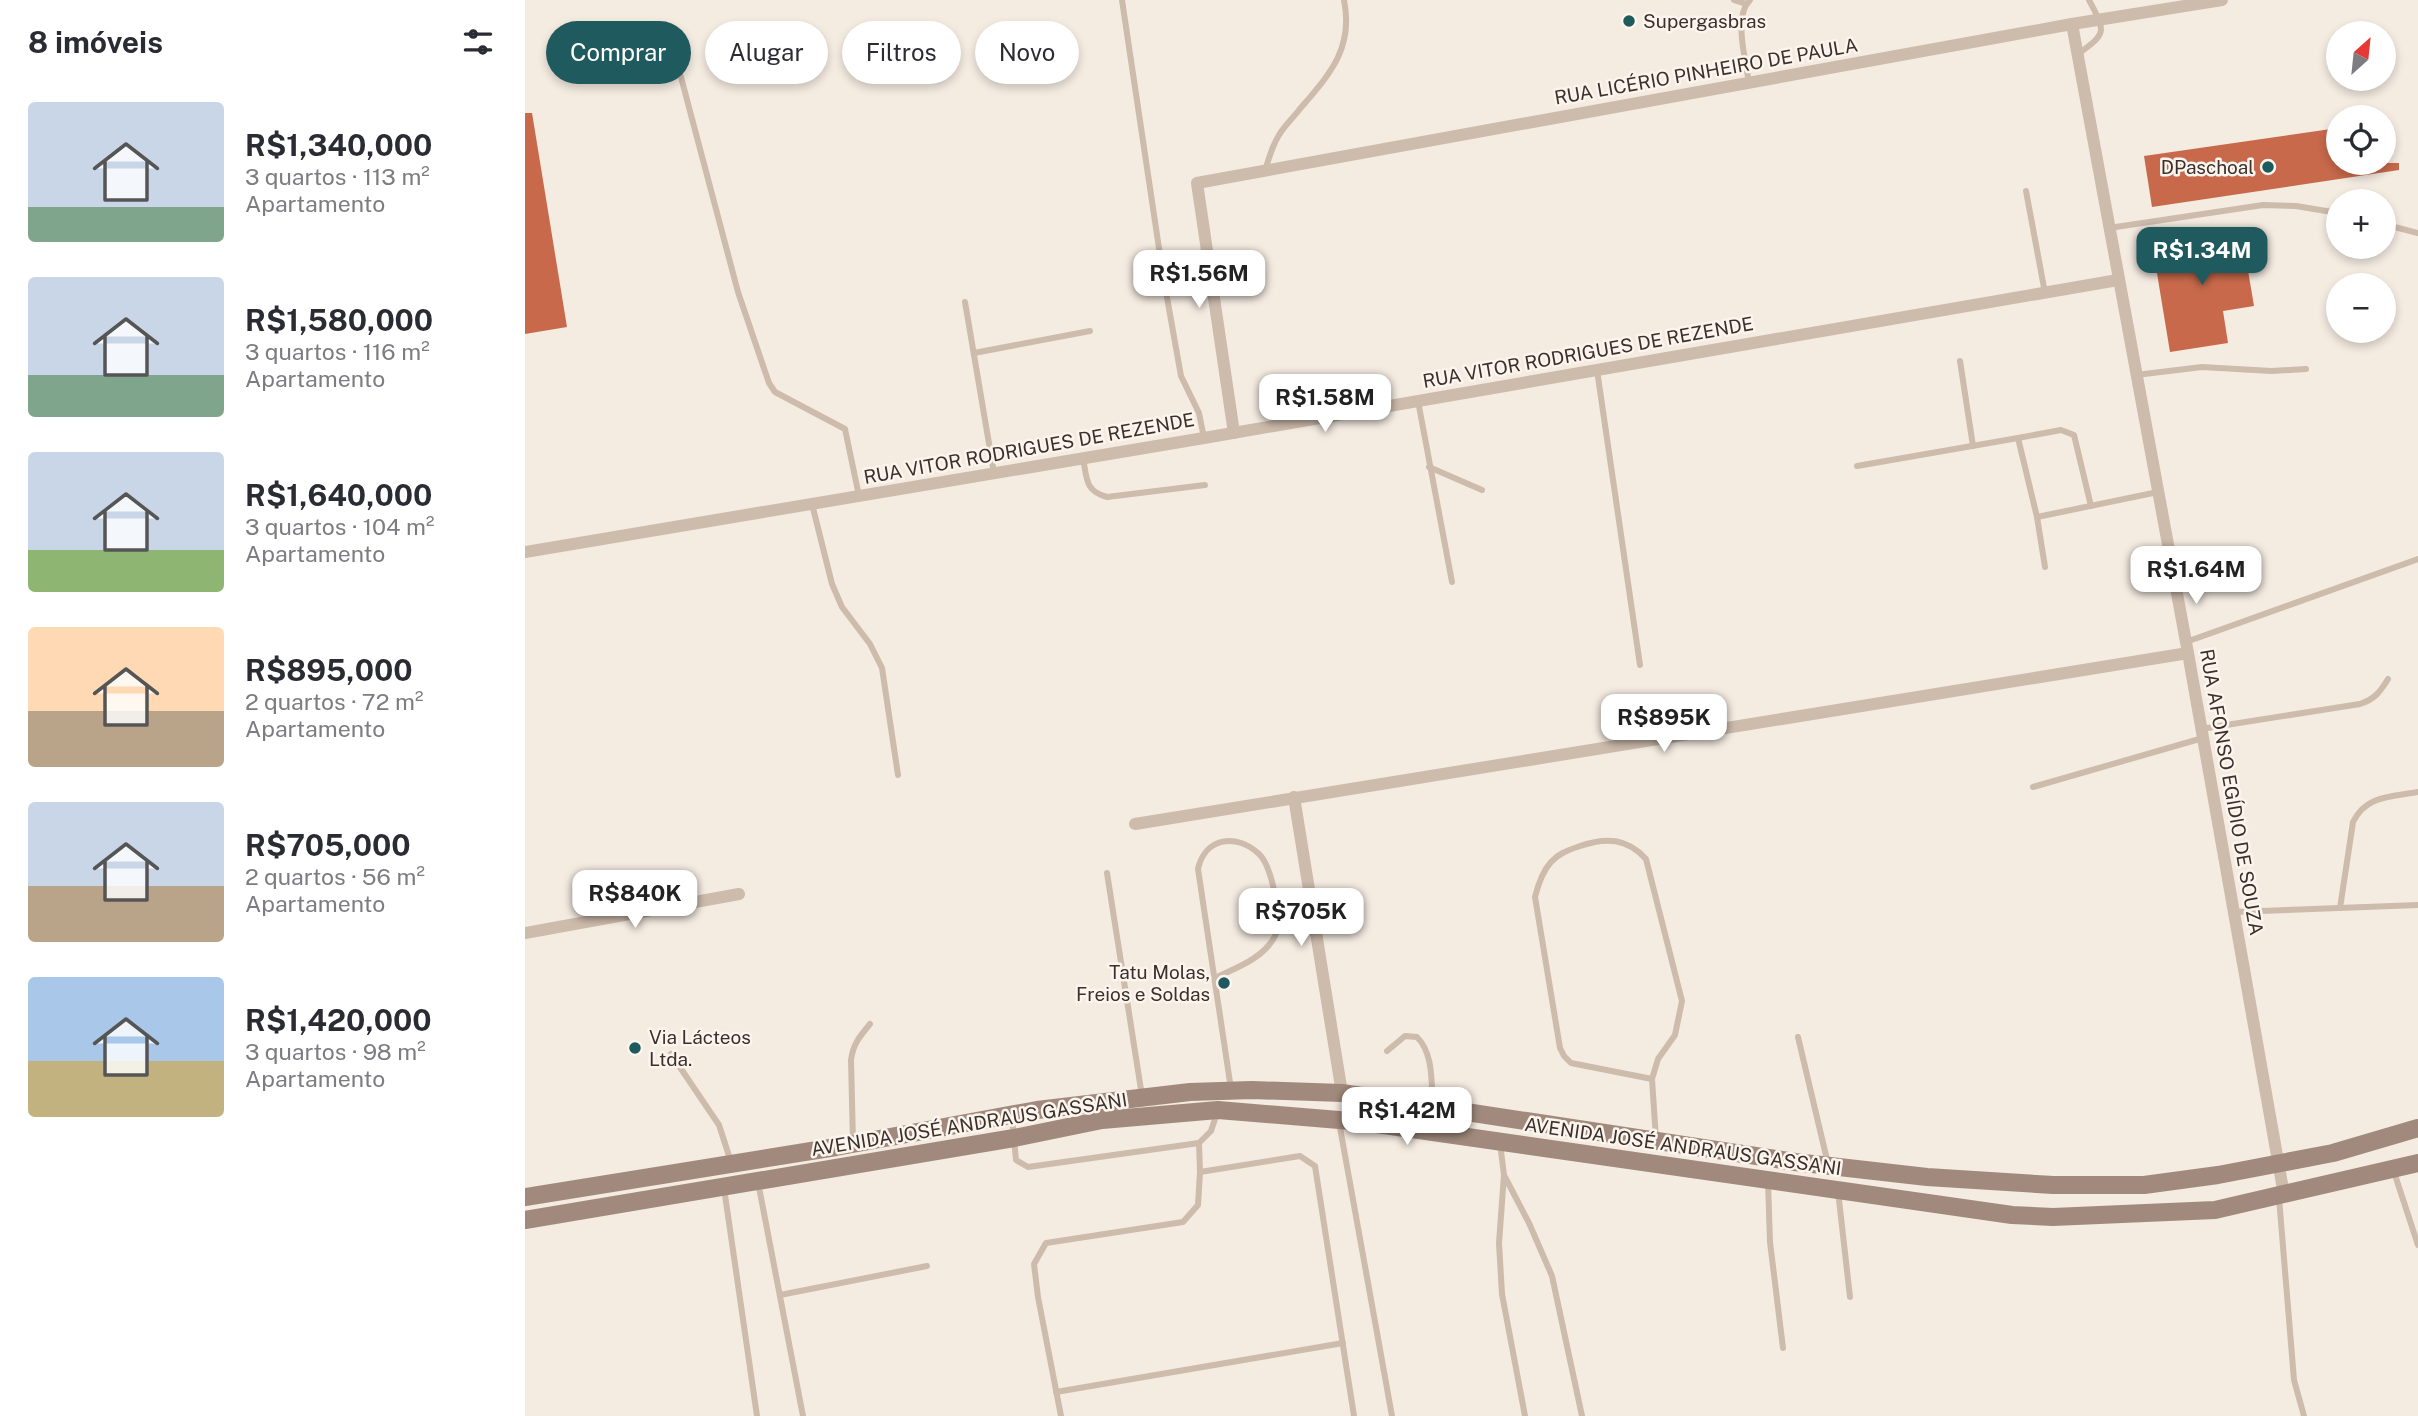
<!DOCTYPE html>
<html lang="pt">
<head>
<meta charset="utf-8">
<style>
	:root { --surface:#fff; --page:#f2f2f3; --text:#2b2b33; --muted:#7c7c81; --accent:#1f5a5e }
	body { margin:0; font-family:"Public Sans",sans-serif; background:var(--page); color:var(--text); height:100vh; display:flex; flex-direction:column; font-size:26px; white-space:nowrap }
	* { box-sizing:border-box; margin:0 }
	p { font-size:23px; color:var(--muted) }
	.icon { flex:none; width:38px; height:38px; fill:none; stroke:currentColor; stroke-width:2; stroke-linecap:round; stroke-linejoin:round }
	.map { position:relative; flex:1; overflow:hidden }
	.drawer { display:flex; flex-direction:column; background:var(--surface); width:525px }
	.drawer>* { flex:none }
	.guide { position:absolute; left:21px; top:21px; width:665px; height:63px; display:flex; gap:14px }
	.needle { width:46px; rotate:27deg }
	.fabs { position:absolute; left:1801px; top:21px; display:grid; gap:14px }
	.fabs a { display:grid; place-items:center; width:70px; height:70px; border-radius:50%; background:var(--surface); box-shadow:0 4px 10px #0003; font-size:35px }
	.price { position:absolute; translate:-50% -60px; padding:0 16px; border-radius:14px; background:#fff; color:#222; font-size:23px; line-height:46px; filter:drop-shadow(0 2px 4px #0008) }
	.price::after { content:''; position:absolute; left:50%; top:42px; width:21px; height:16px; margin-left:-10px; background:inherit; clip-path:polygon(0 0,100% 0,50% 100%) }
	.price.current { background:var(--accent); color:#fff }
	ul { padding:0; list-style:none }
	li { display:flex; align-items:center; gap:21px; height:175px; padding:0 28px }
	li span { display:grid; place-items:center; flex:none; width:196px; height:140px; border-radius:7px; color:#555 }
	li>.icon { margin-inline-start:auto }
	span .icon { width:84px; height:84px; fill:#fffc; stroke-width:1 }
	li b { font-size:30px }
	h2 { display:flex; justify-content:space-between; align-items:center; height:84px; padding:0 28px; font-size:30px }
	.tag { padding:0 24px; border-radius:32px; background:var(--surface); box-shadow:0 4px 10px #0003; font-size:24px; line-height:63px }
	.tag.current { background:var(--accent); color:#fff }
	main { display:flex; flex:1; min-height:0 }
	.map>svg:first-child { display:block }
	.building { fill:#c8694b }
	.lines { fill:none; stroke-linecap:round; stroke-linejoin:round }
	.lane { stroke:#cdbbac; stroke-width:6 }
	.street { stroke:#cdbbac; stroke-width:12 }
	.secondary { stroke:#a18a7d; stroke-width:18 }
	.poi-dot { fill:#1f5a5e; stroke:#fbf5ee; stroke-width:2.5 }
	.labels { text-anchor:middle; stroke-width:5; stroke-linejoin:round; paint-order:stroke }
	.poi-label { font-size:19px; fill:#3b302b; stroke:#fbf5ee; text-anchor:start }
	.street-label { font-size:19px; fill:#3b302b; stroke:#fbf5ee }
</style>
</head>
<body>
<main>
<section class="drawer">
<h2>8 imóveis<svg class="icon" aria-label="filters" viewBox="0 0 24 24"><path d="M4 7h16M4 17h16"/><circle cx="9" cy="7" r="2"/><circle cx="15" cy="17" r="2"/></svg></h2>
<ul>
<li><span style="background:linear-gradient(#c9d6e8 75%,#7fa58c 0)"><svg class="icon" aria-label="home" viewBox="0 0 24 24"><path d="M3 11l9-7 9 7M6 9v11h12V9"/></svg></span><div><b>R$1,340,000</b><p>3 quartos · 113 m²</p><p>Apartamento</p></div></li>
<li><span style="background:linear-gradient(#c9d6e8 70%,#7fa58c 0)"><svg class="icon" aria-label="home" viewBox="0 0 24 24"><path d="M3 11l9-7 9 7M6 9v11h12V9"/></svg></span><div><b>R$1,580,000</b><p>3 quartos · 116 m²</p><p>Apartamento</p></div></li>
<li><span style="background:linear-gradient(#c9d6e8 70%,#8fb573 0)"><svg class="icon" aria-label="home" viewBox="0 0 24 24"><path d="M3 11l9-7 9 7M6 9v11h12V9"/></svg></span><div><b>R$1,640,000</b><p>3 quartos · 104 m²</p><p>Apartamento</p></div></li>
<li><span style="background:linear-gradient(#ffd9b3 60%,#b9a48a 0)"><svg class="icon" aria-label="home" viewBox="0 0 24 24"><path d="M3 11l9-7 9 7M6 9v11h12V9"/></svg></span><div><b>R$895,000</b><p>2 quartos · 72 m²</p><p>Apartamento</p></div></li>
<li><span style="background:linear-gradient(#c9d6e8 60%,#b9a48a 0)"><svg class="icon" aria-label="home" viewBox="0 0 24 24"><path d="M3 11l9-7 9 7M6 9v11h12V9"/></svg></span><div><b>R$705,000</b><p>2 quartos · 56 m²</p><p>Apartamento</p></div></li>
<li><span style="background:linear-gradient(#a9c7e8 60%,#c2b280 0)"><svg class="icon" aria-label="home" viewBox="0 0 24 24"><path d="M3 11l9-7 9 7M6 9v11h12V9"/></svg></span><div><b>R$1,420,000</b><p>3 quartos · 98 m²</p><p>Apartamento</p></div></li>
</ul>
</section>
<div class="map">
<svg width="1893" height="1416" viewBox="0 0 1893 1416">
	<rect width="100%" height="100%" fill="#f4ebe1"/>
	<!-- building -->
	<g class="building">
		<path d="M 0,113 L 7,113 L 42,327 L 0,334 Z"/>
		<path d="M 1813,128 L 1813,163 L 1874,163 L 1874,170 L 1627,207 L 1619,156 Z"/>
		<path d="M 1716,229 L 1729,306 L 1698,311 L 1703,343 L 1645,352 L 1627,243 Z"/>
	</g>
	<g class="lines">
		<!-- lane -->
		<g class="lane">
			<path d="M 597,0 L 638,275 L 656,376 L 674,413 L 679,438"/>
			<path d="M 1209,0 L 1221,4"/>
			<path d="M 148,47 L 213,292 L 244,383 L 250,392 L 320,429 L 334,496"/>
			<path d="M 1553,54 C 1582,33 1581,32 1564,0"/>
			<path d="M 1224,83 C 1221,61 1208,16 1225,0"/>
			<path d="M 740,171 C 744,158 747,146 754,135 C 759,126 768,118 774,110 C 804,75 829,49 819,0"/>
			<path d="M 1501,191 L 1520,293"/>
			<path d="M 1858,224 L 1893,233"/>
			<path d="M 1584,228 L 1738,205 L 1771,206 L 1813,213"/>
			<path d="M 440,302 L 469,473"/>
			<path d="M 449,353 L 565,331"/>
			<path d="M 1435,361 L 1448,446"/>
			<path d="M 1072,370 L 1115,665"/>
			<path d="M 1611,375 L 1677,367 L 1746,371 L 1781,369"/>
			<path d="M 893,401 L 927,582"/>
			<path d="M 1493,438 L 1536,430 L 1549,435 L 1566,506"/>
			<path d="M 558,458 C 562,479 560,491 582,497 L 680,485"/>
			<path d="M 1332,466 L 1493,438 L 1512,517 L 1633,492"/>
			<path d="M 904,467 L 957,490"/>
			<path d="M 287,504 L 307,584 L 317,607 L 345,644 L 357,668 L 373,775"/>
			<path d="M 1512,517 L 1520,567"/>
			<path d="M 1661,642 L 1893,559"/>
			<path d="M 1676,729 L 1835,704 C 1850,699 1855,692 1863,679"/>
			<path d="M 1508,787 L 1678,738"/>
			<path d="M 582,873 L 617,1096"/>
			<path d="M 1815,908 L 1828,822 C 1841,795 1866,797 1893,792"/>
			<path d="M 1708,912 L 1893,905"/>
			<path d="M 690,978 C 708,969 731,961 744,945 C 750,938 754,929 753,920 C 753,905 746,865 734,854 C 712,833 680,837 673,869 L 706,1089"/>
			<path d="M 1273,1037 L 1303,1164"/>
			<path d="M 862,1051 L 880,1036 L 892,1037 C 909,1054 906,1083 908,1106"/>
			<path d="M 146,1054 L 194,1125 L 206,1162"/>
			<path d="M 1127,1079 L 1046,1063 L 1039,1056 L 1035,1048 L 1010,897 C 1013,885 1017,872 1026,862 C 1034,853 1044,850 1055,846 C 1081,837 1102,838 1121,859 L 1157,1001 L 1150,1035 L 1133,1059 L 1127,1079 L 1131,1139"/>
			<path d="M 487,1117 L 491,1160 L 503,1167 L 674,1143 L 686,1131 L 692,1113"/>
			<path d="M 814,1122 L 867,1416"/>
			<path d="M 328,1142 L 326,1060 C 328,1044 335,1036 345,1024"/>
			<path d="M 975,1143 L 979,1175 L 974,1243 L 977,1294 L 1000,1416"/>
			<path d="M 675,1172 L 775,1156 L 790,1166 L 829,1416"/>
			<path d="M 1869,1172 L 1893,1245"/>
			<path d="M 980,1177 L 1004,1223 L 1027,1276 L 1057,1416"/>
			<path d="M 1243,1181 L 1245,1242 L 1258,1348"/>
			<path d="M 233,1182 L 278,1416"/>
			<path d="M 199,1188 L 232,1416"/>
			<path d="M 1313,1191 L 1325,1297"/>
			<path d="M 1754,1198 L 1769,1380 L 1779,1416"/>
			<path d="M 255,1295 L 402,1266"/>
			<path d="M 531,1392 L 818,1343"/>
			<path d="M 536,1416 L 513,1297 L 509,1264 L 521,1243 L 658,1222 L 673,1205 L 675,1172 L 674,1143"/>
		</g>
		<!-- street -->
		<g class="street">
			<path d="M 1547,24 L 1663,653 L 1759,1195"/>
			<path d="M 709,433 L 672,183 L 1547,24 L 1697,0"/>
			<path d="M 0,552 L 679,438 L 1593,280"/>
			<path d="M 769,797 L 817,1093"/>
			<path d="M 610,824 L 1663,653"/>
			<path d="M 0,933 L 214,894"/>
		</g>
		<!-- secondary -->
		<g class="secondary">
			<path d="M 0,1197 L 311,1147 L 512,1110 L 665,1092 L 727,1090 L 817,1093 L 1270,1162 L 1402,1177 L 1528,1185 L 1619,1185 L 1693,1175 L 1808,1153 L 1893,1128"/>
			<path d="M 0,1220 L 489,1138 L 577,1120 L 693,1110 L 838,1122 L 1487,1215 L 1528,1217 L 1690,1210 L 1893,1163"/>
		</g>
	</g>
	<!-- markers -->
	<g class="poi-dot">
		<circle cx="1104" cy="21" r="7"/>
		<circle cx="1743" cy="167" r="7"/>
		<circle cx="699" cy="983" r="7"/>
		<circle cx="110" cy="1048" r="7"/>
	</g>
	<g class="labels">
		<!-- poi labels -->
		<g class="poi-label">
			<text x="1118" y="28">Supergasbras</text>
			<text x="1729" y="174" text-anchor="end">DPaschoal</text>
			<text x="685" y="979" text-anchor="end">Tatu Molas,<tspan x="685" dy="22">Freios e Soldas</tspan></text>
			<text x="124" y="1044">Via Lácteos<tspan x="124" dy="22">Ltda.</tspan></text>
		</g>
		<!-- street labels -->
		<g class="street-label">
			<text transform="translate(1181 71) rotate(-10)" y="7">RUA LICÉRIO PINHEIRO DE PAULA</text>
			<text transform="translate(1063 352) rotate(-10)" y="7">RUA VITOR RODRIGUES DE REZENDE</text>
			<text transform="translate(504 448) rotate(-10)" y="7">RUA VITOR RODRIGUES DE REZENDE</text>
			<text transform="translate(1707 792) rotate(80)" y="7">RUA AFONSO EGÍDIO DE SOUZA</text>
			<text transform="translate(444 1124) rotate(-9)" y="7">AVENIDA JOSÉ ANDRAUS GASSANI</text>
			<text transform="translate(1158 1146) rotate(8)" y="7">AVENIDA JOSÉ ANDRAUS GASSANI</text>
		</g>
	</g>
</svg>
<div class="fabs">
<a><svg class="needle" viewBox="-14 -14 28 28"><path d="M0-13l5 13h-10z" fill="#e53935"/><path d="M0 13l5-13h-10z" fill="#7c7c81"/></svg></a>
<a><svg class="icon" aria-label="locate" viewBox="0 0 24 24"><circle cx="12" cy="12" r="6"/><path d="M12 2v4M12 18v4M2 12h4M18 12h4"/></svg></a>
<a>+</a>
<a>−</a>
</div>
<b class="price current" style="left:1677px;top:287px">R$1.34M</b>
<b class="price" style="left:674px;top:310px">R$1.56M</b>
<b class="price" style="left:800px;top:434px">R$1.58M</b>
<b class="price" style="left:1671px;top:606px">R$1.64M</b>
<b class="price" style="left:1139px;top:754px">R$895K</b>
<b class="price" style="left:110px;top:930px">R$840K</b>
<b class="price" style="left:776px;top:948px">R$705K</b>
<b class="price" style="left:882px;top:1147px">R$1.42M</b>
<div class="guide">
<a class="tag current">Comprar</a>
<a class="tag">Alugar</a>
<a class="tag">Filtros</a>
<a class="tag">Novo</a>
</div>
</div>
</main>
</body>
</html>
